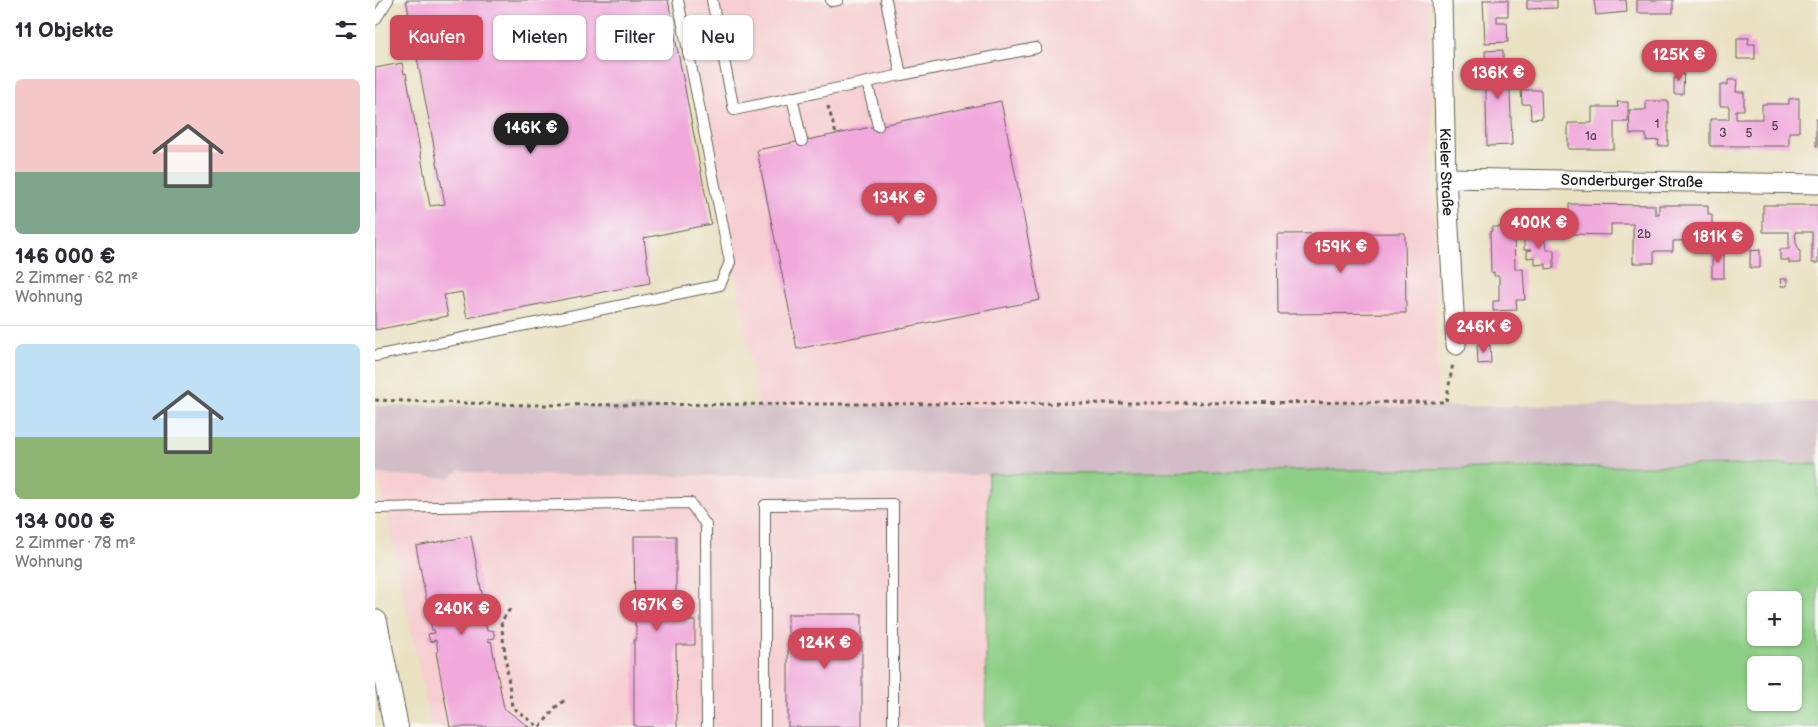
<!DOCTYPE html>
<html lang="de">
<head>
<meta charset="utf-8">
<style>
	:root { --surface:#fff; --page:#f2f2f3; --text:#2b2b33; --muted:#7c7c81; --line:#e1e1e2; --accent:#d1495b }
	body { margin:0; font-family:"Balsamiq Sans",sans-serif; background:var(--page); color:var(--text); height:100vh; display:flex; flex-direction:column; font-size:19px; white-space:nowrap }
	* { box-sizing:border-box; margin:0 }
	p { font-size:16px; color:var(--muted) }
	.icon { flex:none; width:28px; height:28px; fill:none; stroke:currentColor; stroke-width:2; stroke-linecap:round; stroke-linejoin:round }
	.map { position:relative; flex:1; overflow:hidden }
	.side { display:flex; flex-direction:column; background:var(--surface); width:375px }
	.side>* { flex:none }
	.guide { position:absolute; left:15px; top:15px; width:475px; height:45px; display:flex; gap:10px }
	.fabs { position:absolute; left:1372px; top:591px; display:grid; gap:10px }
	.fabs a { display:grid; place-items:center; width:55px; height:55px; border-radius:8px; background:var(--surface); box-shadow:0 1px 4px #0004; font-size:25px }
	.price { position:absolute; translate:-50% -42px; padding:0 11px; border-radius:18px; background:var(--accent); color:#fff; font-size:16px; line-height:32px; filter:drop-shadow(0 1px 2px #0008) }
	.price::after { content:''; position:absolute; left:50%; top:30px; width:15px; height:11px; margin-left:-8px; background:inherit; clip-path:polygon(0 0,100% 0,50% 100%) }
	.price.selected { background:#222; color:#fff }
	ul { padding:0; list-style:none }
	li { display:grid; align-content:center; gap:10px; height:265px; padding:0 15px }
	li+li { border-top:1px solid var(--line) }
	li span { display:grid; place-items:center; height:155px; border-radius:8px; color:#555 }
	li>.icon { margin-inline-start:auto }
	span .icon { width:90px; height:90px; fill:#fffc; stroke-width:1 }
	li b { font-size:21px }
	h2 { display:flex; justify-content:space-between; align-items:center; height:60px; padding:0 15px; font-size:21px }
	.chip { padding:0 18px; border-radius:8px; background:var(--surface); box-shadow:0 1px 4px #0004; font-size:18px; line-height:45px }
	.chip.selected { background:var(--accent); color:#fff }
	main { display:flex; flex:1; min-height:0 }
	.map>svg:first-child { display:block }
	.built { fill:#f7cfd2 }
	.industrial { fill:#d2bdc6 }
	.green { fill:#8dce85; stroke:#547550; fill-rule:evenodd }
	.building { fill:#f1a8db }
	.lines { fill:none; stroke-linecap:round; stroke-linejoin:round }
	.service-casing { stroke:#646156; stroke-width:12 }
	.minor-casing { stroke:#646156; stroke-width:21 }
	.tertiary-casing { stroke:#646156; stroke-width:26 }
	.path { stroke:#646156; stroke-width:3; stroke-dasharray:4 4; stroke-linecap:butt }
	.service { stroke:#fff; stroke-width:10 }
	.minor { stroke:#fff; stroke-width:19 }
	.tertiary { stroke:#fff; stroke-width:24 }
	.labels { text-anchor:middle; stroke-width:5; stroke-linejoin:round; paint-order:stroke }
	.number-label { font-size:12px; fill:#513f4c }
	.street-label { font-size:15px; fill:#1c1c1c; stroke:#f6f6f2 }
</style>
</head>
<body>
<main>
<section class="side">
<h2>11 Objekte<svg class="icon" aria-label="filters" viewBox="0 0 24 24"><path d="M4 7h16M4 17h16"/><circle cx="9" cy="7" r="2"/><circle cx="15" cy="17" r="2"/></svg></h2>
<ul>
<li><span style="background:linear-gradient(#f6c9c9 60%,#7fa58c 0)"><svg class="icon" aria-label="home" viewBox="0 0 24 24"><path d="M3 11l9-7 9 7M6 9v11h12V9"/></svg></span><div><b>146 000 €</b><p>2 Zimmer · 62 m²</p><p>Wohnung</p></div></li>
<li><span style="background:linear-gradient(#bfe0f5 60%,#8fb573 0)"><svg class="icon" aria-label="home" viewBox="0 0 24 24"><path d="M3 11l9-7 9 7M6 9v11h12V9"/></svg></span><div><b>134 000 €</b><p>2 Zimmer · 78 m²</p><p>Wohnung</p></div></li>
</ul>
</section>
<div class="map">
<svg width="1443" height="727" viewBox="0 0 1443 727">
	<rect width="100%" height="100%" fill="#f6f6f2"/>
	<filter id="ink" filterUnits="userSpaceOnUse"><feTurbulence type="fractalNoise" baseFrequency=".02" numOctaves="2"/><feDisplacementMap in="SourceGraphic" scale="10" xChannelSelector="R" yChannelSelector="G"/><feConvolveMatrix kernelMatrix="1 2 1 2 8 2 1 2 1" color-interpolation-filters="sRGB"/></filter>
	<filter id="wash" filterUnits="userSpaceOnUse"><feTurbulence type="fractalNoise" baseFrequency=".0096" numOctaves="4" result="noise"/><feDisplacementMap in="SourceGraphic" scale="20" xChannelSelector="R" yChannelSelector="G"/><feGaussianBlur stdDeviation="1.12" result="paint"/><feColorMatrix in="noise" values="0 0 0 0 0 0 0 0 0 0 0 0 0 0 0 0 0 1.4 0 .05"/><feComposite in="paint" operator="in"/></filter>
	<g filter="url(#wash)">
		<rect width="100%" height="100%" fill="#eae1c1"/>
		<!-- built -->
		<g class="built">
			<path d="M 310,0 L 1054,0 L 1063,407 L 384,406 Z"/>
			<path d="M 85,470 L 115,475 L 613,474 L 610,727 L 56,727 L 3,474 L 74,478 Z"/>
		</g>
		<!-- industrial -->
		<path class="industrial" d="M 1443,402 L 1443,464 L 613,474 L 254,476 L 115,475 L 85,470 L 74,478 L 0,474 L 0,406 L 1063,407 Z"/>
		<!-- green -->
		<path class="green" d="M 1443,464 L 1443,727 L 610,727 L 613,474 ZM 1381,600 L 1419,600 L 1419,638 L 1381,638 ZM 1381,665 L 1419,665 L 1419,702 L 1381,702 Z"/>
		<g id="blocks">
			<!-- building -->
			<g class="building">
				<path d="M 31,0 L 293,0 L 336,224 L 269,238 L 275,283 L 92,318 L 87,292 L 69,295 L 73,316 L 0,330 L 0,68 L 27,63 L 29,74 L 31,73 L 55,206 L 70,204 Z"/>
				<path d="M 1108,0 L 1133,0 L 1133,16 L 1122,16 L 1122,23 L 1132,23 L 1133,42 L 1110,43 Z"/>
				<path d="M 1152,0 L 1182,0 L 1182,8 L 1152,9 Z"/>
				<path d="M 1219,0 L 1251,0 L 1252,12 L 1221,15 Z"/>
				<rect x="1262" y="0" width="36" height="13"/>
				<path d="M 1362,38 L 1374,38 L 1373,44 L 1380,44 L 1380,59 L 1362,59 Z"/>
				<path d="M 1128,50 L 1128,63 L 1134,63 L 1137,145 L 1112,146 L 1110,51 Z"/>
				<path d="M 1309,68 L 1308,94 L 1299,94 L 1299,78 L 1303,78 L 1303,69 Z"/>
				<path d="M 1353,80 L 1362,80 L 1361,92 L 1369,92 L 1369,110 L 1361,110 L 1361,119 L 1387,119 L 1387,104 L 1414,104 L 1414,99 L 1424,98 L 1424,132 L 1414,132 L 1414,146 L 1335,146 L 1335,119 L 1354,119 L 1354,106 L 1345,106 L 1345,85 L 1353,85 Z"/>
				<path d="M 1146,90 L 1166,90 L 1167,118 L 1156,119 L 1155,104 L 1147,104 Z"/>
				<path d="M 626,101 L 665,300 L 422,349 L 382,150 Z"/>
				<path d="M 1271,101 L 1293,101 L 1293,146 L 1283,146 L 1284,140 L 1271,141 L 1271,134 L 1255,134 L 1254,110 L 1271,110 Z"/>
				<path d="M 1242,102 L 1253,102 L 1253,122 L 1239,122 L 1239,149 L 1193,149 L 1193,123 L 1217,123 L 1217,107 L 1243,107 Z"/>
				<rect x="1441" y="119" width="2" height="27"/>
				<path d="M 1194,204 L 1280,205 L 1280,214 L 1284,214 L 1284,205 L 1333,205 L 1333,214 L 1337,214 L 1337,240 L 1298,241 L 1298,251 L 1279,251 L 1279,263 L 1258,263 L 1258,224 L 1236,224 L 1236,235 L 1196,234 L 1197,221 L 1194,221 Z"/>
				<path d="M 1388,205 L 1443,205 L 1443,263 L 1437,263 L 1437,232 L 1420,232 L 1421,243 L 1425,251 L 1425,263 L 1414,263 L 1414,260 L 1405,260 L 1405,249 L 1414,249 L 1414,232 L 1388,232 Z"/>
				<path d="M 1117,227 L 1127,227 L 1127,231 L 1139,231 L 1140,269 L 1148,269 L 1150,300 L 1141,300 L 1142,310 L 1118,311 L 1118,301 L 1124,301 L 1124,276 L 1119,276 L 1119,272 L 1116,273 L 1115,232 L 1117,231 Z"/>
				<path d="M 1149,232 L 1160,232 L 1160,234 L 1169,234 L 1171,250 L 1179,250 L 1179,268 L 1171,269 L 1171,264 L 1160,265 L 1160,257 L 1152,258 L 1152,251 L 1157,250 L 1149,250 Z"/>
				<path d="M 1030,233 L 1031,313 L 903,314 L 902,234 Z"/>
				<path d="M 1385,250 L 1385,268 L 1375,268 L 1375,251 Z"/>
				<rect x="1337" y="251" width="12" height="27"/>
				<path d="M 1405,279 L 1412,279 L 1412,286 L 1406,286 Z"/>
				<path d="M 1102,345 L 1115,345 L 1116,363 L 1103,364 Z"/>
				<path d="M 96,536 L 112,620 L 110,620 L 112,631 L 118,630 L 120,638 L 113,639 L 114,642 L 116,641 L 129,708 L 154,727 L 75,727 L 61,652 L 63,651 L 61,640 L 55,642 L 53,634 L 60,633 L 59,630 L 57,630 L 41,546 Z"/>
				<path d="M 259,536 L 301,536 L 301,621 L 320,621 L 320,645 L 301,645 L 302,727 L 261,727 L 261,725 L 259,725 L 259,640 L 261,640 L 261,626 L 260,626 Z"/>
				<rect x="413" y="614" width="74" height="113"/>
			</g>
		</g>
	</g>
	<g filter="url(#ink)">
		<use href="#blocks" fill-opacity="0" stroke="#646156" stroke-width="1"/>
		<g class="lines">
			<!-- service casing -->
			<g class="service-casing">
				<g id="service">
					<path d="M 337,0 L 359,110 L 526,75 L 511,0"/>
					<path d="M 456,0 L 456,1 L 463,0"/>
					<path d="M 0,20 L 13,0"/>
					<path d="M 526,75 L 661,48"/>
					<path d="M 492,82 L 503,126"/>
					<path d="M 417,97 L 427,141"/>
					<path d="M 0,356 L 345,285 L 355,262 L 303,0"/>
					<path d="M 0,508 L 315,503 L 331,525 L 332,727"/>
					<path d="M 390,727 L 390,505 L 518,504 L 518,727"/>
				</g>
			</g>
			<!-- minor casing -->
			<g class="minor-casing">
				<g id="minor">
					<path id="s1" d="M 1067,0 L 1071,178 L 1081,345"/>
					<path id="s2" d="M 1071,178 L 1443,184"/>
				</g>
			</g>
			<!-- tertiary casing -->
			<g class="tertiary-casing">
				<path id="tertiary" d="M 0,622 L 21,727"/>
			</g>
			<!-- path -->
			<g class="path">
				<path d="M 453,106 L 461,134"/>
				<path d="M 0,400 L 152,405 L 1071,402 L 1078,363"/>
				<path d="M 135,609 L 126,622 L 137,707 L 164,727"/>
				<path d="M 165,727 L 181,707 L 191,699"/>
			</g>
			<!-- service -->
			<use href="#service" class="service"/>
			<!-- minor -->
			<use href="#minor" class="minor"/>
			<!-- tertiary -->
			<use href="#tertiary" class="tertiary"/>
		</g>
	</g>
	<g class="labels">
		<!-- number labels -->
		<g class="number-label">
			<text x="1282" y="128">1</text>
			<text x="1400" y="130">5</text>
			<text x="1348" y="137">3</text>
			<text x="1374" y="137">5</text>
			<text x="1216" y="140">1a</text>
			<text x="1269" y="238">2b</text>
		</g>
		<!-- street labels -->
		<g class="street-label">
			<text dy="5" stroke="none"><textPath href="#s1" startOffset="172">Kieler Straße</textPath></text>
			<text dy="5" stroke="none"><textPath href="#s2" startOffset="186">Sonderburger Straße</textPath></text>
		</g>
	</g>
</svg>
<div class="fabs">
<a>+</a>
<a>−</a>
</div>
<b class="price" style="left:1304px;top:82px">125K €</b>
<b class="price" style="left:1123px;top:100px">136K €</b>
<b class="price selected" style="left:156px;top:155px">146K €</b>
<b class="price" style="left:524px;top:225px">134K €</b>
<b class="price" style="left:1164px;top:250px">400K €</b>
<b class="price" style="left:1343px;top:264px">181K €</b>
<b class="price" style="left:966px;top:274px">159K €</b>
<b class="price" style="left:1109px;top:354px">246K €</b>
<b class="price" style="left:282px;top:632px">167K €</b>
<b class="price" style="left:87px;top:636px">240K €</b>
<b class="price" style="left:450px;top:670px">124K €</b>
<div class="guide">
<a class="chip selected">Kaufen</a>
<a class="chip">Mieten</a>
<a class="chip">Filter</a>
<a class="chip">Neu</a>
</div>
</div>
</main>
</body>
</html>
